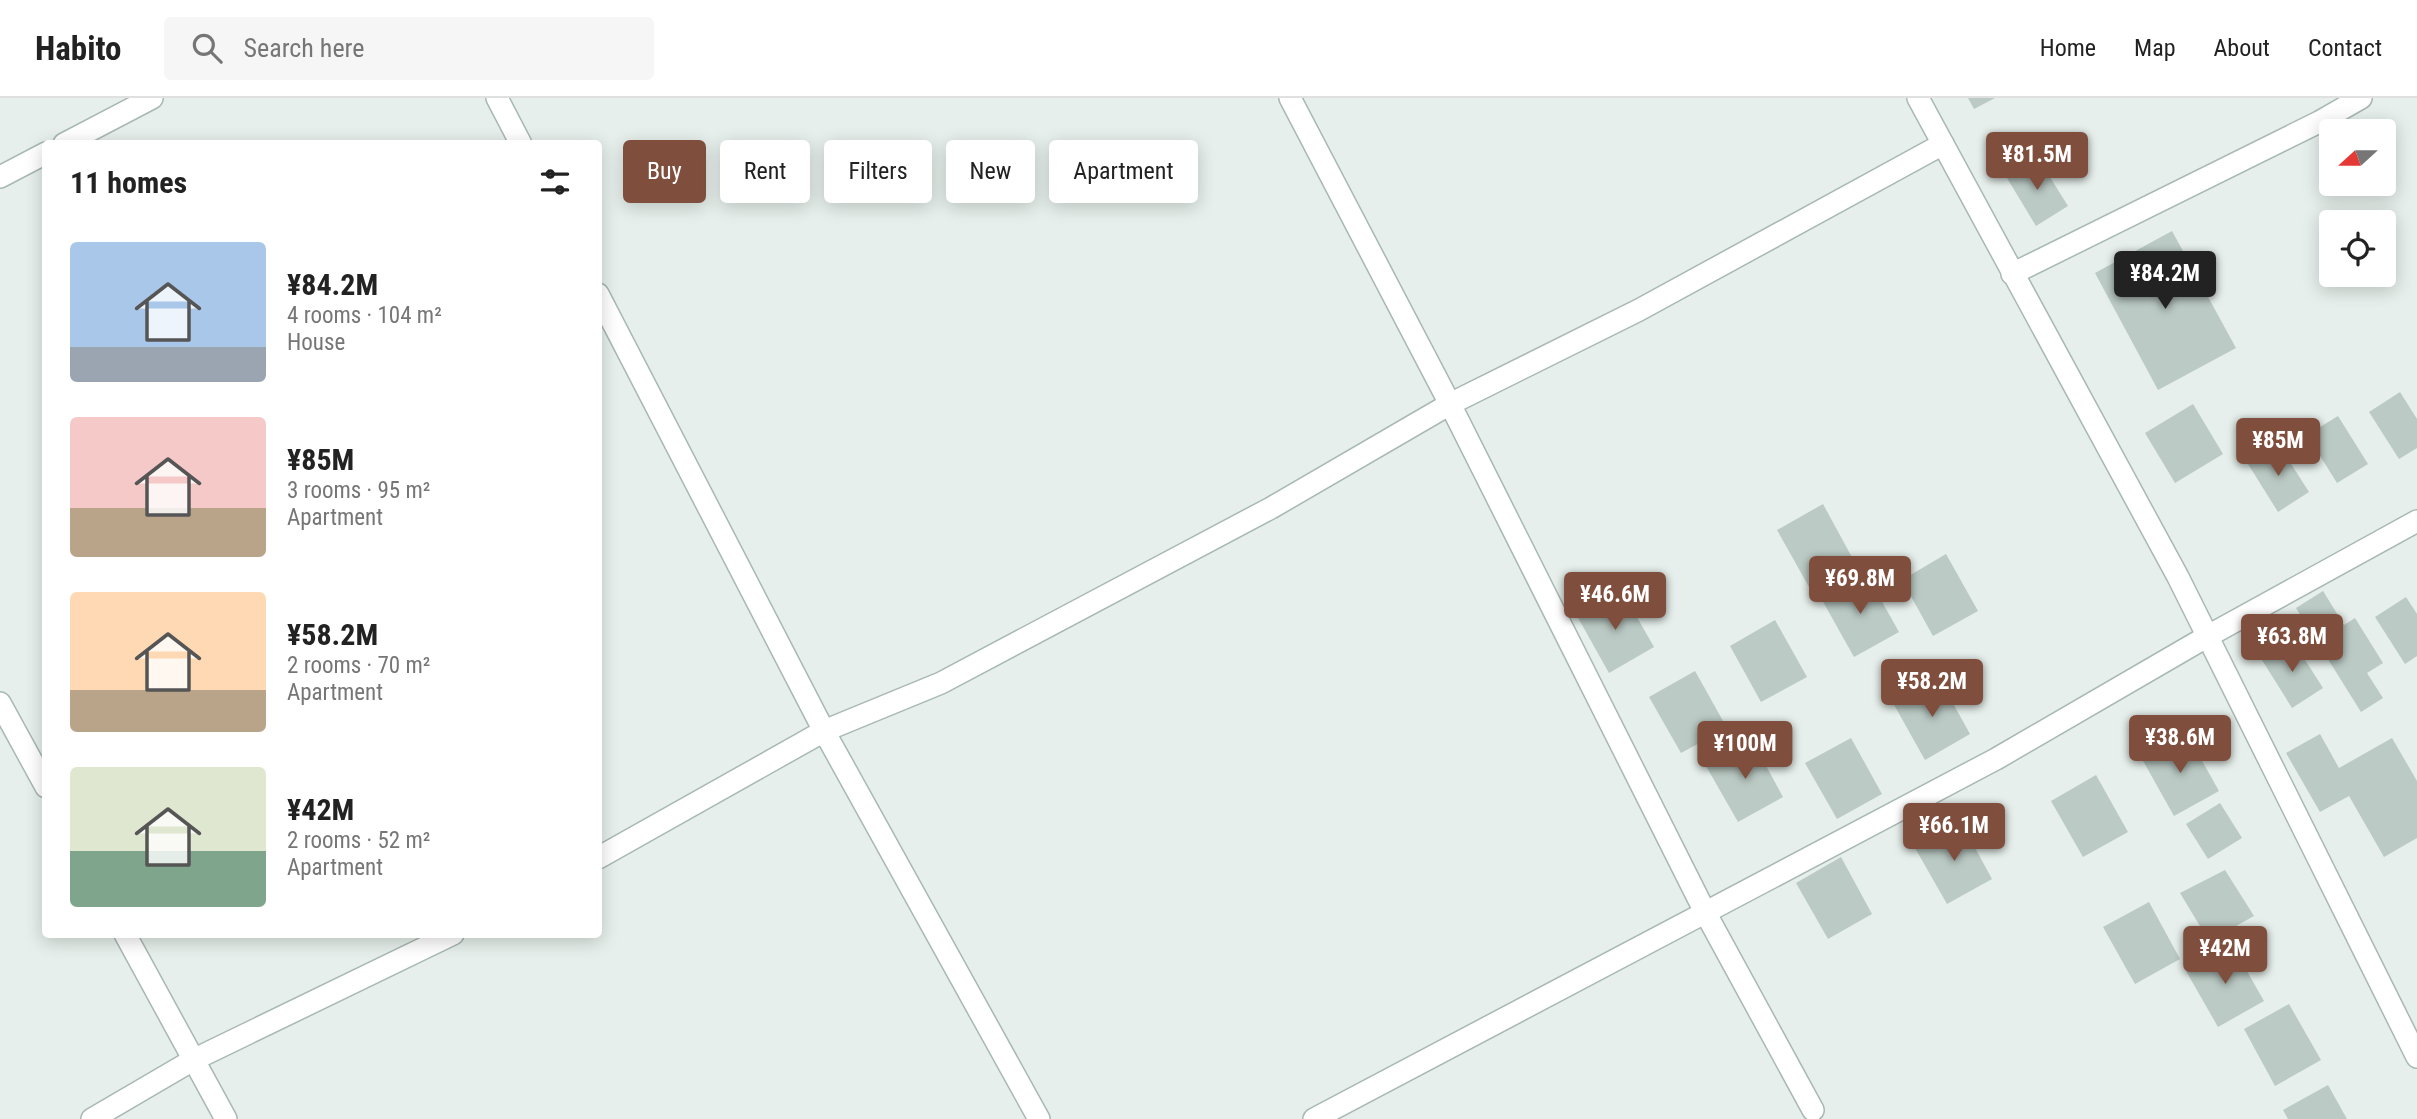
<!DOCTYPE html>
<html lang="en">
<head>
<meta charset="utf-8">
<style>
	:root { --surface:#fff; --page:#f6f6f6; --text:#222; --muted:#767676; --line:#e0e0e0; --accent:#804e3d }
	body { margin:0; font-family:"Roboto Condensed",sans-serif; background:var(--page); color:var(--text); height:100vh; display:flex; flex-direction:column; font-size:26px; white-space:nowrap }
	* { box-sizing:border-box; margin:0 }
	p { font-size:23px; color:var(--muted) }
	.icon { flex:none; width:38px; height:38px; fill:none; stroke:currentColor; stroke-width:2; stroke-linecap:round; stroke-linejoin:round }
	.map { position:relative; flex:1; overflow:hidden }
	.drawer { position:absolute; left:42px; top:42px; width:560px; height:798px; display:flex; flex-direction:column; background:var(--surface); border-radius:7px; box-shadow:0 4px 18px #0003 }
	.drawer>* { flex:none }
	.top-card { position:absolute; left:623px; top:42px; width:665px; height:63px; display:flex; gap:14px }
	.needle { width:46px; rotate:249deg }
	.buttons { position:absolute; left:2319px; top:21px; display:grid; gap:14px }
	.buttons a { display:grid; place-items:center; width:77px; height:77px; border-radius:7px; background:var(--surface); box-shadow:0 4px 18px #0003; font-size:35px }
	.price { position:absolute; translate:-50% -60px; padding:0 16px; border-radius:7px; background:var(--accent); color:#fff; font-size:23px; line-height:46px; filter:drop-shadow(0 2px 4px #0008) }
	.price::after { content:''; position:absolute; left:50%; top:42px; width:21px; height:16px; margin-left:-10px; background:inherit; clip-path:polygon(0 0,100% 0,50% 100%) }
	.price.selected { background:#222; color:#fff }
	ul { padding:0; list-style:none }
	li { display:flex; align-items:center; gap:21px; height:175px; padding:0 28px }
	li span { display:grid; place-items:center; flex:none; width:196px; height:140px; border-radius:7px; color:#555 }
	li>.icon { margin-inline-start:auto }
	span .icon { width:84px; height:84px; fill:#fffc; stroke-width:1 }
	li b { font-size:30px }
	h2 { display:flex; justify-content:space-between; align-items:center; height:84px; padding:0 28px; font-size:30px }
	.tag { padding:0 24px; border-radius:7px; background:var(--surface); box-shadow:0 4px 18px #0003; font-size:24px; line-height:63px }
	.tag.selected { background:var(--accent); color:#fff }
	header { display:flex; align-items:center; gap:42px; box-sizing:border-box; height:98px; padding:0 35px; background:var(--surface); border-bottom:2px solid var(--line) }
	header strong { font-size:33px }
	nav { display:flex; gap:38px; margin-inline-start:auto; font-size:24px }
	.search { width:490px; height:63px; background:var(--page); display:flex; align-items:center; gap:18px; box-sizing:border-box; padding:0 24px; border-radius:7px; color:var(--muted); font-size:26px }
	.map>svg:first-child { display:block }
	.building { fill:#bbcac4 }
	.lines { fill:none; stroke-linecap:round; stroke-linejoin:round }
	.minor-casing { stroke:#a8b8b2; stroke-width:24 }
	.minor { stroke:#fff; stroke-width:21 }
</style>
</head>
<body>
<header>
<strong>Habito</strong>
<div class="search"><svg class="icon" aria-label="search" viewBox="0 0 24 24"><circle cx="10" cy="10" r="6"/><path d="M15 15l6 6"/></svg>Search here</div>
<nav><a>Home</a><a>Map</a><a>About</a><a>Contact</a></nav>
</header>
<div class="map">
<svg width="2417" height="1021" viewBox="0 0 2417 1021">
	<rect width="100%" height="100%" fill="#e6efeb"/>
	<!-- building -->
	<g class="building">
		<path d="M 1968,0 L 1995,0 L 1974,11 Z"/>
		<path d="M 2038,60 L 2068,108 L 2036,128 L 2007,80 Z"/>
		<path d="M 2172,133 L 2236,250 L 2158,292 L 2095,175 Z"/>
		<path d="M 2400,294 L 2417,321 L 2417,350 L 2399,361 L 2369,314 Z"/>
		<path d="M 2193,306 L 2223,356 L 2175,385 L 2145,335 Z"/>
		<path d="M 2338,318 L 2368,366 L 2337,385 L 2307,337 Z"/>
		<path d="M 2279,347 L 2309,394 L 2278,414 L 2248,366 Z"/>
		<path d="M 1823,406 L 1854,463 L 1809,489 L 1777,432 Z"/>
		<path d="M 1946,456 L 1978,513 L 1933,538 L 1902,482 Z"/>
		<path d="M 1867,477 L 1899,534 L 1854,559 L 1822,502 Z"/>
		<path d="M 1622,493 L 1654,549 L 1609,575 L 1577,518 Z"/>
		<path d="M 2323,493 L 2344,527 L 2355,520 L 2383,565 L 2367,575 L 2383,600 L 2361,614 L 2296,510 Z"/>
		<path d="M 2406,499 L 2417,516 L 2417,558 L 2405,566 L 2375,519 Z"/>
		<path d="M 1775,522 L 1807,579 L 1761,604 L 1730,548 Z"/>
		<path d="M 2293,543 L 2323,590 L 2292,610 L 2262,562 Z"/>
		<path d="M 1695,573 L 1727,630 L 1681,655 L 1649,599 Z"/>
		<path d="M 1939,580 L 1970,636 L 1925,662 L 1893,605 Z"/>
		<path d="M 2187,636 L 2219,693 L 2174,718 L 2142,661 Z"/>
		<path d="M 2320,636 L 2339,670 L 2392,640 L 2417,683 L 2417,740 L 2384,759 L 2349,698 L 2320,714 L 2286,655 Z"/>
		<path d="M 1851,640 L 1882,696 L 1837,721 L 1805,665 Z"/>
		<path d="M 1752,642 L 1783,699 L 1738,724 L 1706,668 Z"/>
		<path d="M 2096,677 L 2128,734 L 2083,759 L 2051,703 Z"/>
		<path d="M 2220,705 L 2242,740 L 2208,761 L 2186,726 Z"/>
		<path d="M 1961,724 L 1992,781 L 1947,806 L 1915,750 Z"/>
		<path d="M 1841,759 L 1872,816 L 1828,841 L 1796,785 Z"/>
		<path d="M 2225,772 L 2254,818 L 2209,843 L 2180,795 Z"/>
		<path d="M 2149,804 L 2180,861 L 2135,886 L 2103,829 Z"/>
		<path d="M 2232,847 L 2264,903 L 2218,929 L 2186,873 Z"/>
		<path d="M 2289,906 L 2321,962 L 2275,988 L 2244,931 Z"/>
		<path d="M 2328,987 L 2347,1021 L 2288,1021 L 2283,1012 Z"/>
	</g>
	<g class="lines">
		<!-- minor casing -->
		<g class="minor-casing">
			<g id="minor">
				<path d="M 497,0 L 521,46"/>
				<path d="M 1290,0 L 1450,306 L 1705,814 L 1813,1012"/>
				<path d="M 1918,0 L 2178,479 L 2417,959"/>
				<path d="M 64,46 L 152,0"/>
				<path d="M 0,79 L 46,55"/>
				<path d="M 2012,176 L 2319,24 L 2361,0"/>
				<path d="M 598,196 L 824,633 L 1039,1021"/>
				<path d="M 0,605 L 46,689"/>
				<path d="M 598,760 L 824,633 L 941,585 L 1271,410 L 1450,306 L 1639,212 L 1943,46"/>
				<path d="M 125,836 L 226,1021"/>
				<path d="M 92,1021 L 193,962 L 453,836"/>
				<path d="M 1314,1021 L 1996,661 L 2208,538 L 2417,423"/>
			</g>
		</g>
		<!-- minor -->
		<use href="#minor" class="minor"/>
	</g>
</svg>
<div class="buttons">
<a><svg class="needle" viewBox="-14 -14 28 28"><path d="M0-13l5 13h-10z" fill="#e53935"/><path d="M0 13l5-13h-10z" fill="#767676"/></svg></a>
<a><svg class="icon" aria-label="locate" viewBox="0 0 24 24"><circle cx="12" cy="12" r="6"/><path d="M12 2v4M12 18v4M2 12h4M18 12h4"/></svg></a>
</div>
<b class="price" style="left:2037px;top:94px">¥81.5M</b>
<b class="price selected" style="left:2165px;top:213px">¥84.2M</b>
<b class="price" style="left:2278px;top:380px">¥85M</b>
<b class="price" style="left:1860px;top:518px">¥69.8M</b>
<b class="price" style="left:1615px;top:534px">¥46.6M</b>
<b class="price" style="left:2292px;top:576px">¥63.8M</b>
<b class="price" style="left:1932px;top:621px">¥58.2M</b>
<b class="price" style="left:2180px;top:677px">¥38.6M</b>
<b class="price" style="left:1745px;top:683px">¥100M</b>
<b class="price" style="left:1954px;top:765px">¥66.1M</b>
<b class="price" style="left:2225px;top:888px">¥42M</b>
<div class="top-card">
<a class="tag selected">Buy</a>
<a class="tag">Rent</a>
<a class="tag">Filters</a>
<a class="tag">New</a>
<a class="tag">Apartment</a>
</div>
<section class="drawer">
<h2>11 homes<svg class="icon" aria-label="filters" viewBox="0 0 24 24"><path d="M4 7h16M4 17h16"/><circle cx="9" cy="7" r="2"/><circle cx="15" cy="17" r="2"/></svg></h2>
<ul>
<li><span style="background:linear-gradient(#a9c7e8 75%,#9aa5b1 0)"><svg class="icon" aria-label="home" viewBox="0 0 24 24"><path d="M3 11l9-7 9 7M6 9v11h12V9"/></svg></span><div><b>¥84.2M</b><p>4 rooms · 104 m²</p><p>House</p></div></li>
<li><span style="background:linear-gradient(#f6c9c9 65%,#b9a48a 0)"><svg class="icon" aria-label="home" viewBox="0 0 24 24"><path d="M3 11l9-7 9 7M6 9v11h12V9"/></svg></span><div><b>¥85M</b><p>3 rooms · 95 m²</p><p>Apartment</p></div></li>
<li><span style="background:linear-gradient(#ffd9b3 70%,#b9a48a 0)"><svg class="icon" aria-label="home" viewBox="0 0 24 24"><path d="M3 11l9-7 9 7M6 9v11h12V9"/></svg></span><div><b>¥58.2M</b><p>2 rooms · 70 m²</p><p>Apartment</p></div></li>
<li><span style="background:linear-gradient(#dfe7d0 60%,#7fa58c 0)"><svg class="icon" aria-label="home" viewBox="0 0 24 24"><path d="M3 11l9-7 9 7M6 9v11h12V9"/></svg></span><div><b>¥42M</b><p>2 rooms · 52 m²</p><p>Apartment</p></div></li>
</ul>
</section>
</div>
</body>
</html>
